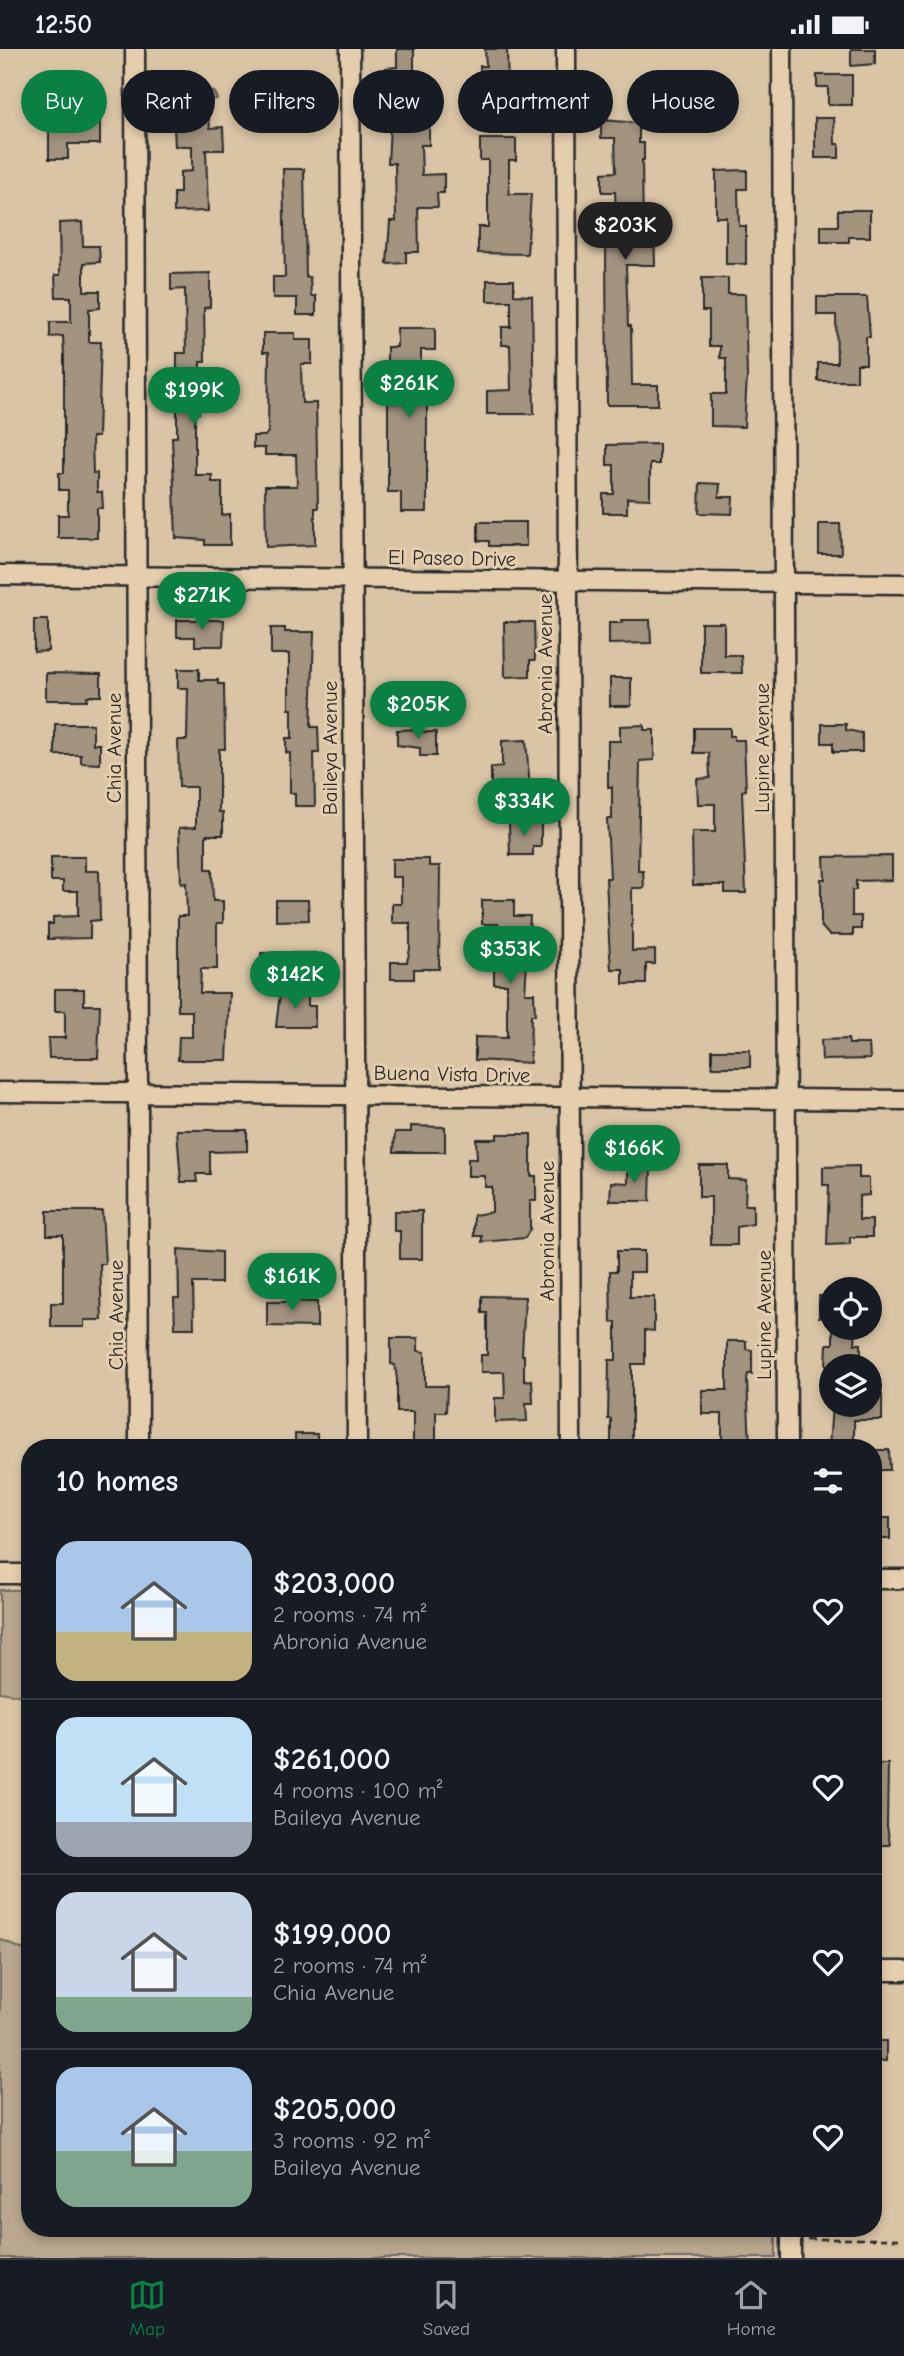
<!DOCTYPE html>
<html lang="en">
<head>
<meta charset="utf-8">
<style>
	:root { --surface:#171b24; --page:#20242c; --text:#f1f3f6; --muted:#9ea1a6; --line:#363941; --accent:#0b8043 }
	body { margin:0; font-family:"Comic Neue",sans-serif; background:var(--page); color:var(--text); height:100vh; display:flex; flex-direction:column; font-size:26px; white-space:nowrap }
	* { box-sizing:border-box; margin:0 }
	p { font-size:23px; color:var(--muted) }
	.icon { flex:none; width:38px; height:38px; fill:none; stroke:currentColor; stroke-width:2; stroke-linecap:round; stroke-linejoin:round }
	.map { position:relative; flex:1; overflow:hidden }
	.sheet { position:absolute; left:21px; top:1390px; width:861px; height:798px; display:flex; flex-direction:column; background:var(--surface); border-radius:28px; box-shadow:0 4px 10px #0003 }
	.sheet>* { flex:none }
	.banner { position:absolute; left:21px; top:21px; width:863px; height:63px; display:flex; gap:14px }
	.controls { position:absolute; left:819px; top:1228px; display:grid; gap:14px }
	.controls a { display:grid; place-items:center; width:63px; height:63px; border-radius:50%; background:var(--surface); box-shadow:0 4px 10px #0003; font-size:35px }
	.price { position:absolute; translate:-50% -60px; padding:0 16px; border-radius:24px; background:var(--accent); color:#fff; font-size:23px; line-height:46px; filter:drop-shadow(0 2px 4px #0008) }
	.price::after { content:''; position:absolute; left:50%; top:42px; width:21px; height:16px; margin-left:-10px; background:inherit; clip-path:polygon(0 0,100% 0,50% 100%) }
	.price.selected { background:#222; color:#fff }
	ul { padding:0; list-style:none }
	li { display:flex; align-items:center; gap:21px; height:175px; padding:0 35px }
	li+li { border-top:2px solid var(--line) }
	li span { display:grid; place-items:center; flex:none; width:196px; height:140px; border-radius:21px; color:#555 }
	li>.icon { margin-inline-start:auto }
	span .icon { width:84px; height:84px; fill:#fffc; stroke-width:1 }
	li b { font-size:30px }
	h2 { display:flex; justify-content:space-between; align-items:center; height:84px; padding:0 35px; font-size:30px }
	.chip { padding:0 24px; border-radius:32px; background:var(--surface); box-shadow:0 4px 10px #0003; font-size:24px; line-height:63px }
	.chip.selected { background:var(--accent); color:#fff }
	.status { display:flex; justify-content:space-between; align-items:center; height:49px; padding:0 35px; background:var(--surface); direction:ltr }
	.status svg { height:19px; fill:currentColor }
	.tab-bar { display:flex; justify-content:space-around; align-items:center; height:98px; border-top:2px solid var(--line); background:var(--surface); font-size:19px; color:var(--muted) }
	.tab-bar a { display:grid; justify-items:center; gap:4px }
	.tab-bar .selected { color:var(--accent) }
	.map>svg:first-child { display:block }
	.green { fill:#b9a88f; stroke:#726a5d; stroke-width:2 }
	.water { fill:#8e8371; stroke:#666055; stroke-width:2 }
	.building { fill:#a39480; stroke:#2b2b2b; stroke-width:2 }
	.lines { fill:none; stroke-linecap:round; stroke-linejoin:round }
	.minor-casing { stroke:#2b2b2b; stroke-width:23 }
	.path { stroke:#2b2b2b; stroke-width:2.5; stroke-dasharray:7 5; stroke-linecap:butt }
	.minor { stroke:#e4cead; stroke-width:18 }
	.labels { text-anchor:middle; stroke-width:6; stroke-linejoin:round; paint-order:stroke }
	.street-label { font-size:21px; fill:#2b2b2b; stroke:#e4cead }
</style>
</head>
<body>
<div class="status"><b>12:50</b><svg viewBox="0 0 49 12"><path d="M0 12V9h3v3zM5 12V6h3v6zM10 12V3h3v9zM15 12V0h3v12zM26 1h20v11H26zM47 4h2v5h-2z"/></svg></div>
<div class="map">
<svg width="904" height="2209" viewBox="0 0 904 2209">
	<rect width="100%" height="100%" fill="#d9c4a5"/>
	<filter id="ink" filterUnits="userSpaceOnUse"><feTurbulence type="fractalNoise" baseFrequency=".0143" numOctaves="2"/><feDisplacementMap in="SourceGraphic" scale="14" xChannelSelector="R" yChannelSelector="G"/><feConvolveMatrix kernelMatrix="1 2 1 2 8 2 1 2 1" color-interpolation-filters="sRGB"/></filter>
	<g filter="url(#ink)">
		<!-- green -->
		<g class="green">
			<path d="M 0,1541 L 30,1541 L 30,1648 L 0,1643 Z"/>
			<path d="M 0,1890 L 30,1904 L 30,2179 L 776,2179 L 776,2209 L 0,2209 Z"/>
		</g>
		<!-- water -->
		<path class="water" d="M 195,40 L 214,43 L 217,50 L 192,54 L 189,45 Z"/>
		<!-- building -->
		<g class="building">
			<path d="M 397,0 L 414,0 L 414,40 L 410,40 L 410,75 L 429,74 L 429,96 L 421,96 L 422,126 L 444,125 L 444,144 L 437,144 L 438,158 L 418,158 L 419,203 L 406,203 L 406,214 L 387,215 L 390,172 L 396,172 L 395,114 L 388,114 L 391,59 L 386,19 L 397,18 Z"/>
			<path d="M 485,0 L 507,0 L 508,42 L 529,42 L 530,58 L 486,60 L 485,35 L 481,35 L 480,17 L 486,17 Z"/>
			<path d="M 851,0 L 875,0 L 875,15 L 851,17 Z"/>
			<path d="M 817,26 L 852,26 L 852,56 L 828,56 L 828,38 L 817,38 Z"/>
			<path d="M 815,69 L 834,69 L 835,95 L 839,95 L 839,109 L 815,109 Z"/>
			<path d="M 100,70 L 100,95 L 68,95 L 68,110 L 49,110 L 49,71 Z"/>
			<path d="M 194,70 L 209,70 L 210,79 L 223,78 L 224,101 L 206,101 L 208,162 L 174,163 L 174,144 L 180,144 L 180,123 L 192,122 L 192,97 L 175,97 L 174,80 L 194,79 Z"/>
			<path d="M 601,71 L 639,74 L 639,94 L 644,94 L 644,111 L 642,111 L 643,180 L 654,180 L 655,216 L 626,216 L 628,277 L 631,277 L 632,336 L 658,336 L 658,356 L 607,356 L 606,197 L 623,197 L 622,164 L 616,164 L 615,143 L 602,143 L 602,124 L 616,123 L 615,89 L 601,89 Z"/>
			<path d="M 480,90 L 516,90 L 516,111 L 509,111 L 509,145 L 531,145 L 527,205 L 478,204 L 478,178 L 488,178 L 488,111 L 480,111 Z"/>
			<path d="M 283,120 L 304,120 L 306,228 L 310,228 L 311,247 L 316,247 L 316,266 L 297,266 L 297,249 L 273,249 L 273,228 L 285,228 Z"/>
			<path d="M 747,121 L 747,140 L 738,140 L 739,177 L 746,177 L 746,215 L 726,215 L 726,168 L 716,168 L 716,122 Z"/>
			<path d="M 838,161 L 870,161 L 870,188 L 849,188 L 849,193 L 821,193 L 821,177 L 838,177 Z"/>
			<path d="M 82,173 L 83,197 L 99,197 L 100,213 L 84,214 L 84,242 L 100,242 L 100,259 L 89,260 L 89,293 L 101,293 L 98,388 L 92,388 L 93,424 L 97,424 L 97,443 L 102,443 L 103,459 L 97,459 L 97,489 L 58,489 L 58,466 L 68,466 L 68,441 L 59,441 L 59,424 L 64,424 L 64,307 L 63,287 L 50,288 L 50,273 L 71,273 L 71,248 L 56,248 L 55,226 L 60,226 L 59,174 Z"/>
			<path d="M 210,224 L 210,258 L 204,259 L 205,313 L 200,313 L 199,364 L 195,364 L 195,426 L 212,426 L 212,433 L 222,433 L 222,466 L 230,465 L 230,496 L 205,496 L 205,491 L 176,489 L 172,388 L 177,388 L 177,304 L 186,304 L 185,240 L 171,241 L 171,225 Z"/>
			<path d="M 702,229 L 728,229 L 728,245 L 745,245 L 747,328 L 744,378 L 711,377 L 711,345 L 726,345 L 726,309 L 720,309 L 720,297 L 709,297 L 709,262 L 702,262 Z"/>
			<path d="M 487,231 L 514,231 L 514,246 L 532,247 L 534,365 L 487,365 L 487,342 L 511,341 L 510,296 L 502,296 L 502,278 L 511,278 L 511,252 L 487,252 Z"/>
			<path d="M 817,248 L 867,248 L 870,288 L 866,288 L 866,315 L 857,315 L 857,332 L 818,332 L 818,314 L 837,314 L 836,266 L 817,266 Z"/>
			<path d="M 397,279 L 435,279 L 435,301 L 421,301 L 421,330 L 427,330 L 427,463 L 401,463 L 401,443 L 388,443 L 388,354 L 400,354 L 399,317 L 387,317 L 387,298 L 397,298 Z"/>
			<path d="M 263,284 L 295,284 L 295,291 L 312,291 L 312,315 L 301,315 L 302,354 L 316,354 L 318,459 L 315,459 L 315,496 L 266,498 L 265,437 L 297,437 L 296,406 L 265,406 L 265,399 L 253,399 L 253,387 L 265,387 L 268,383 L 269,303 L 263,303 Z"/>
			<path d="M 659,395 L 659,415 L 650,415 L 650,450 L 627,449 L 627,464 L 603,464 L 603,445 L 614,445 L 614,416 L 607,416 L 607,396 Z"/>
			<path d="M 700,434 L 720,435 L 719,448 L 733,448 L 732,465 L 699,464 Z"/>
			<path d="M 478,473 L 526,473 L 526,497 L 489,497 L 489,492 L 478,492 Z"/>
			<path d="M 819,475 L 840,475 L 841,505 L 819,505 Z"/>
			<path d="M 34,571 L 48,571 L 48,602 L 34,603 Z"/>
			<path d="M 177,571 L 224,571 L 223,597 L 195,597 L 195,588 L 177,588 Z"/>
			<path d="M 621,571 L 650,571 L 651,594 L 609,595 L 609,574 L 622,574 Z"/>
			<path d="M 504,573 L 534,573 L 535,611 L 530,611 L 530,627 L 505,628 Z"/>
			<path d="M 701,574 L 724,574 L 724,606 L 741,606 L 742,624 L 701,624 Z"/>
			<path d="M 271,579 L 285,579 L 285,583 L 314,583 L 311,678 L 318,678 L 319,704 L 314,704 L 315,757 L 295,757 L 295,744 L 290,744 L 290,704 L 286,704 L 286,689 L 292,689 L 292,660 L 289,660 L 289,605 L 271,605 Z"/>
			<path d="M 178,620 L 199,620 L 199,631 L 218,631 L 218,635 L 224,635 L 225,700 L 219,700 L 219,763 L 223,763 L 223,786 L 206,786 L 206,820 L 212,820 L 213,852 L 223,852 L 223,874 L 217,874 L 217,920 L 201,920 L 200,944 L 230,944 L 227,1011 L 178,1011 L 179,988 L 192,988 L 192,962 L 178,962 L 178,867 L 187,867 L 186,834 L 181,835 L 179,779 L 196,778 L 196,738 L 179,738 L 178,691 L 187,691 L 188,639 L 178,639 Z"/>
			<path d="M 46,624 L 101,625 L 101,647 L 87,647 L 87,651 L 46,651 Z"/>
			<rect x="610" y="629" width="21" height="28"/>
			<path d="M 55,675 L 93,675 L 93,695 L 100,695 L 100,715 L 81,714 L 81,706 L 55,706 Z"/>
			<path d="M 822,675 L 846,675 L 846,681 L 862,684 L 862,703 L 833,703 L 833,694 L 822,694 Z"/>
			<path d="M 644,676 L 644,681 L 654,681 L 654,711 L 640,712 L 638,822 L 643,822 L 644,839 L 632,839 L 632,902 L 655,901 L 655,915 L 646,915 L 646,935 L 623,935 L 623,920 L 611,920 L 609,891 L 606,829 L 610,829 L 607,770 L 612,770 L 612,738 L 608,738 L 608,692 L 620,692 L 620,677 Z"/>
			<path d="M 694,679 L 730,679 L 730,687 L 734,687 L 734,691 L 744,691 L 746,741 L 742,742 L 746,844 L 725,844 L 725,836 L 693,836 L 692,783 L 715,783 L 715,755 L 698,755 L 697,730 L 710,729 L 709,704 L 694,704 Z"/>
			<path d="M 423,680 L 423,683 L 436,683 L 436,707 L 420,707 L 420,699 L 397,696 L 397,681 Z"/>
			<path d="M 526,691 L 530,740 L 491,741 L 491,719 L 502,718 L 502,692 Z"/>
			<path d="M 509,773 L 541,773 L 541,798 L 533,798 L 533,806 L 510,806 Z"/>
			<path d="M 892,807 L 892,831 L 856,832 L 856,841 L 852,841 L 852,867 L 861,867 L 861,880 L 853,880 L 853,886 L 829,886 L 821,877 L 821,830 L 825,830 L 824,808 Z"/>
			<path d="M 51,808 L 85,808 L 85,822 L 99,822 L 100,871 L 90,872 L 90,889 L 48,890 L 48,875 L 53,875 L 53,868 L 78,867 L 78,842 L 63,842 L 63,832 L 51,832 Z"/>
			<path d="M 392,810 L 429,810 L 429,817 L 440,817 L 439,920 L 414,920 L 414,930 L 391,930 L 391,913 L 407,913 L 410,900 L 410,874 L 392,874 L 392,855 L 401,855 L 401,828 L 392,828 Z"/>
			<path d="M 276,851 L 308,851 L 309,871 L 276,872 Z"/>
			<path d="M 482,851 L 514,851 L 514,867 L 530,867 L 525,944 L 534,944 L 535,966 L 531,966 L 530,1014 L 475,1011 L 475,988 L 507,989 L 507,935 L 494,935 L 494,911 L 502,911 L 502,882 L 498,882 L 498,875 L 482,875 Z"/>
			<rect x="261" y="904" width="54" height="16"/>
			<path d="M 55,940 L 84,940 L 84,956 L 100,956 L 98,1009 L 49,1009 L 48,989 L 65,989 L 65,962 L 55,962 Z"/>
			<path d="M 308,943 L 308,957 L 315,957 L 315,978 L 276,978 L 280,944 Z"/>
			<path d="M 848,990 L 849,995 L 869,995 L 870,1010 L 822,1011 L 821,991 Z"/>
			<rect x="712" y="1001" width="38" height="17"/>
			<path d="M 411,1077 L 445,1078 L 445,1103 L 394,1103 L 395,1083 L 411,1083 Z"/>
			<path d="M 177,1081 L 247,1081 L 247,1102 L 210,1103 L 210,1125 L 196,1125 L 197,1133 L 181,1133 Z"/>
			<path d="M 497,1085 L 531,1085 L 531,1127 L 536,1127 L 536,1152 L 530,1152 L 530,1180 L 525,1189 L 482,1193 L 482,1187 L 474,1187 L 474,1166 L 492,1163 L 492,1138 L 485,1138 L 485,1127 L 468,1127 L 468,1110 L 477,1110 L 476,1090 L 497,1090 Z"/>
			<path d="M 628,1116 L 651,1116 L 650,1152 L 610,1152 L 611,1133 L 628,1134 Z"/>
			<path d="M 699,1116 L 728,1116 L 728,1130 L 746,1131 L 745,1156 L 753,1156 L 753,1175 L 737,1178 L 737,1196 L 711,1196 L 711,1148 L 699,1148 Z"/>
			<path d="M 859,1117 L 859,1129 L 869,1129 L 869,1146 L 859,1147 L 859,1171 L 872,1171 L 872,1188 L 850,1188 L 850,1195 L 827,1196 L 829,1136 L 823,1136 L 823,1118 Z"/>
			<path d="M 47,1162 L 102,1162 L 105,1215 L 100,1215 L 102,1271 L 84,1271 L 84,1278 L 51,1278 L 51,1254 L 63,1254 L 63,1186 L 47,1186 Z"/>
			<path d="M 394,1162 L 422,1162 L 422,1210 L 400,1210 L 400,1182 L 394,1182 Z"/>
			<path d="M 178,1200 L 221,1203 L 221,1234 L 193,1234 L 194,1279 L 175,1279 L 174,1249 L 179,1249 Z"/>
			<path d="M 617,1202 L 644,1202 L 644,1223 L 630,1223 L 630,1248 L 654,1248 L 654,1282 L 645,1281 L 645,1315 L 632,1315 L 632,1398 L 611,1398 L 611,1370 L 608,1370 L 609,1311 L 616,1311 L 616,1273 L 611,1273 L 610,1222 L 617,1222 Z"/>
			<path d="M 287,1246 L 301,1246 L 301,1253 L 317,1253 L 317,1278 L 267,1277 L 267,1253 L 287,1253 Z"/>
			<path d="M 482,1247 L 525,1248 L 522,1306 L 524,1306 L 524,1332 L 532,1331 L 533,1354 L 526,1354 L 527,1372 L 495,1373 L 495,1349 L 505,1349 L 504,1323 L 481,1323 L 481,1306 L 487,1306 L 487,1264 L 482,1264 Z"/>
			<rect x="819" y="1247" width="12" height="21"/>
			<path d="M 833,1279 L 856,1279 L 855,1295 L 861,1295 L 861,1318 L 826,1317 L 827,1295 L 833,1295 Z"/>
			<path d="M 391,1289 L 418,1289 L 418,1302 L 425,1303 L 425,1337 L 447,1337 L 446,1363 L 436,1363 L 436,1398 L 413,1398 L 413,1363 L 397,1363 L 397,1330 L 395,1316 L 391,1315 Z"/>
			<path d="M 727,1292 L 746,1292 L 746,1300 L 752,1301 L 752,1325 L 748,1325 L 747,1330 L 750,1398 L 722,1398 L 722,1365 L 702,1365 L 702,1341 L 727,1341 Z"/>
			<path d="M 870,1346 L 882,1346 L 882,1371 L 854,1371 L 854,1398 L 829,1398 L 832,1356 L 870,1356 Z"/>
			<rect x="295" y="1385" width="22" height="13"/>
			<path d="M 873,1401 L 889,1401 L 890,1421 L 873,1421 Z"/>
			<rect x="873" y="1469" width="17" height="21"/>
			<path d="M 873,1715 L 888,1715 L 887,1777 L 890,1796 L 873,1796 Z"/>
			<rect x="873" y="1992" width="13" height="20"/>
		</g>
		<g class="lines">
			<!-- minor casing -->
			<g class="minor-casing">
				<g id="minor">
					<path d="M 135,0 L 139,1398"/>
					<path d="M 350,0 L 357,1398"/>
					<path d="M 566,0 L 571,1398"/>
					<path d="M 782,0 L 787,1398"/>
					<path d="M 0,526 L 904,535"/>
					<path d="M 0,1043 L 904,1051"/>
					<path d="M 0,1525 L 30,1525"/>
					<path d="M 873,1530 L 904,1530"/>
					<path d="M 873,1922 L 904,1922"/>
					<path d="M 791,2179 L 791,2209"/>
				</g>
			</g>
			<!-- path -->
			<path class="path" d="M 808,2190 L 904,2190"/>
			<!-- minor -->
			<use href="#minor" class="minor"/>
		</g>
	</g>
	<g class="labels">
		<!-- street labels -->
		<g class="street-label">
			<text transform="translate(452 509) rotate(1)" y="7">El Paseo Drive</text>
			<text transform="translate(545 615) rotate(-90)" y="7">Abronia Avenue</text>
			<text transform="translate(114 699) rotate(-90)" y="7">Chia Avenue</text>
			<text transform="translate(330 699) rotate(-90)" y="7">Baileya Avenue</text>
			<text transform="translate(762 699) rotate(-90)" y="7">Lupine Avenue</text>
			<text transform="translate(452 1025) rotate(1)" y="7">Buena Vista Drive</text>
			<text transform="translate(547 1182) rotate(-90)" y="7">Abronia Avenue</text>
			<text transform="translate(116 1266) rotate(-90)" y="7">Chia Avenue</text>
			<text transform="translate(764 1266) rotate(-90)" y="7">Lupine Avenue</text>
		</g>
	</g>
</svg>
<div class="controls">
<a><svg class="icon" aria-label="locate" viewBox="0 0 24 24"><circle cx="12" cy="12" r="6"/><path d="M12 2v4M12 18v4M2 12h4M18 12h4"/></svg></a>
<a><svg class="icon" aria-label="layers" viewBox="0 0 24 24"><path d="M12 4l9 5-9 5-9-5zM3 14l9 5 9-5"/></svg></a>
</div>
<b class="price selected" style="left:625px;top:213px">$203K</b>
<b class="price" style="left:409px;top:371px">$261K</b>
<b class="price" style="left:194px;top:378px">$199K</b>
<b class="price" style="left:202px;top:583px">$271K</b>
<b class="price" style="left:418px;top:692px">$205K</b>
<b class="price" style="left:524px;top:789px">$334K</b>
<b class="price" style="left:510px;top:937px">$353K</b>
<b class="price" style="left:295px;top:962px">$142K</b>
<b class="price" style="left:634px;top:1136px">$166K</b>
<b class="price" style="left:292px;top:1264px">$161K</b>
<div class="banner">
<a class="chip selected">Buy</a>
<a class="chip">Rent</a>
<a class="chip">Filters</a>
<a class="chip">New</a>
<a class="chip">Apartment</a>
<a class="chip">House</a>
</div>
<section class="sheet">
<h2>10 homes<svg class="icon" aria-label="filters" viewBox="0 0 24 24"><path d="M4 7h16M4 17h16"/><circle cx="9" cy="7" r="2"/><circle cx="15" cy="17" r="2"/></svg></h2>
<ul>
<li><span style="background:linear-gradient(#a9c7e8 65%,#c2b280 0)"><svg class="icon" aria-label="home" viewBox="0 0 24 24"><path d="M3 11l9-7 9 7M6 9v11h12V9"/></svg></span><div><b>$203,000</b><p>2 rooms · 74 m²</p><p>Abronia Avenue</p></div><svg class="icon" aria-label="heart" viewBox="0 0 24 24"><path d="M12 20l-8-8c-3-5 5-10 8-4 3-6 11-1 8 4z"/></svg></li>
<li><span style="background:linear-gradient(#bfe0f5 75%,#9aa5b1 0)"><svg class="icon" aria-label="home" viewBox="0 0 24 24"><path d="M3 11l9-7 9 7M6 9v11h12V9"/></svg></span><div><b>$261,000</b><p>4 rooms · 100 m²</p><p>Baileya Avenue</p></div><svg class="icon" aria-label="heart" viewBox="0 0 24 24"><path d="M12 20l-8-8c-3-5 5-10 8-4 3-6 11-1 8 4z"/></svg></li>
<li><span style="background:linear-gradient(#c9d6e8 75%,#7fa58c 0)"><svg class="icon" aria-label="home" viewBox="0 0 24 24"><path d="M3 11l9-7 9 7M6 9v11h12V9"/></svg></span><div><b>$199,000</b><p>2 rooms · 74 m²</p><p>Chia Avenue</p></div><svg class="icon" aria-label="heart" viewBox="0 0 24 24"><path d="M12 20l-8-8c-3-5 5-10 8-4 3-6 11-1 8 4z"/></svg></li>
<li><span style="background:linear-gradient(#a9c7e8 60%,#7fa58c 0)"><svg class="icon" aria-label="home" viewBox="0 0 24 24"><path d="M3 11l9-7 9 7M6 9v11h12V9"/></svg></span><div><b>$205,000</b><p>3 rooms · 92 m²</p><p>Baileya Avenue</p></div><svg class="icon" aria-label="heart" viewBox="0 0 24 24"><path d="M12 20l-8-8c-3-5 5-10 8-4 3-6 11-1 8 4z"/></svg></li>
</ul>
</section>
</div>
<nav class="tab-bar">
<a class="selected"><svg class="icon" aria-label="map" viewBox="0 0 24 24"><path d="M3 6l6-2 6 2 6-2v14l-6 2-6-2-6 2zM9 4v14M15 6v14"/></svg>Map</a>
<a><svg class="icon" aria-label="saved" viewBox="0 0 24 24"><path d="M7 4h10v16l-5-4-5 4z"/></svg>Saved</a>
<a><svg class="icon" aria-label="home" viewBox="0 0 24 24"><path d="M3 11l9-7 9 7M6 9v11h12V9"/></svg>Home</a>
</nav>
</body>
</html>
